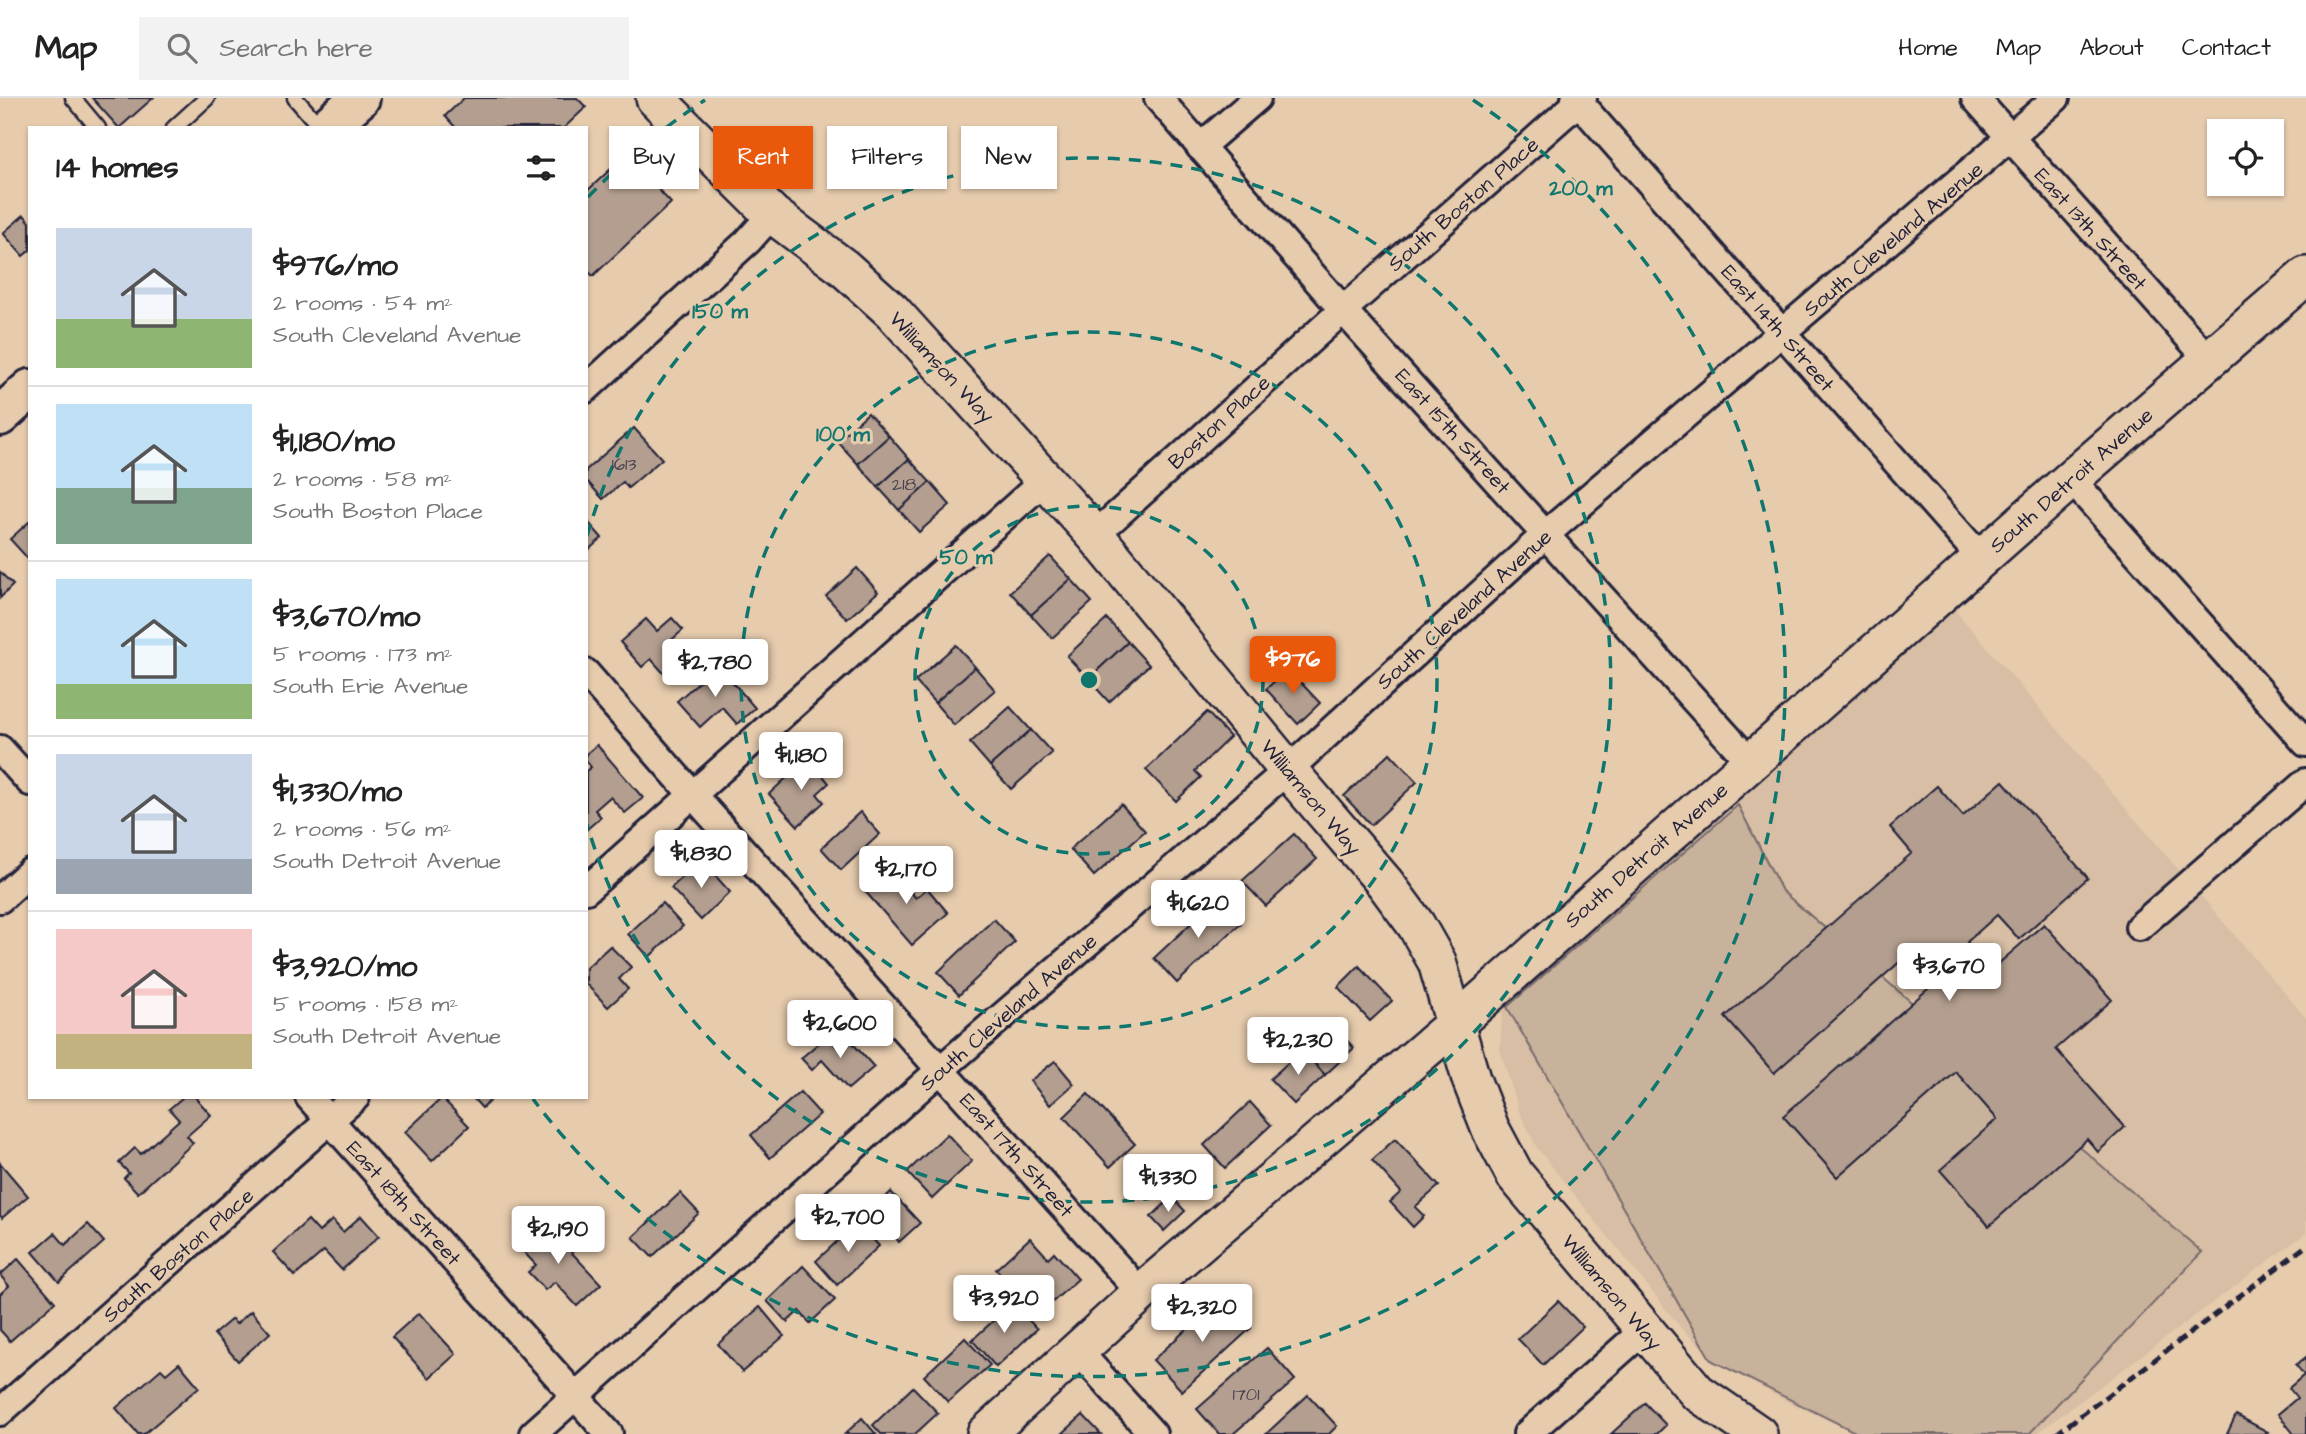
<!DOCTYPE html>
<html lang="en">
<head>
<meta charset="utf-8">
<style>
	:root { --surface:#fff; --page:#f2f2f2; --text:#222; --muted:#767676; --line:#e0e0e0; --accent:#ea580c }
	body { margin:0; font-family:"Architects Daughter",sans-serif; background:var(--page); color:var(--text); height:100vh; display:flex; flex-direction:column; font-size:26px; white-space:nowrap }
	* { box-sizing:border-box; margin:0 }
	p { font-size:23px; color:var(--muted) }
	.icon { flex:none; width:38px; height:38px; fill:none; stroke:currentColor; stroke-width:2; stroke-linecap:round; stroke-linejoin:round }
	.map { position:relative; flex:1; overflow:hidden }
	.panel { position:absolute; left:28px; top:28px; width:560px; height:973px; display:flex; flex-direction:column; background:var(--surface); border-radius:0px; box-shadow:0 2px 5px #0004 }
	.panel>* { flex:none }
	.guide { position:absolute; left:609px; top:28px; width:665px; height:63px; display:flex; gap:14px }
	.fabs { position:absolute; left:2207px; top:21px; display:grid; gap:14px }
	.fabs a { display:grid; place-items:center; width:77px; height:77px; border-radius:0px; background:var(--surface); box-shadow:0 2px 5px #0004; font-size:35px }
	.price { position:absolute; translate:-50% -60px; padding:0 16px; border-radius:7px; background:#fff; color:#222; font-size:23px; line-height:46px; filter:drop-shadow(0 2px 4px #0008) }
	.price::after { content:''; position:absolute; left:50%; top:42px; width:21px; height:16px; margin-left:-10px; background:inherit; clip-path:polygon(0 0,100% 0,50% 100%) }
	.price.current { background:var(--accent); color:#fff }
	ul { padding:0; list-style:none }
	li { display:flex; align-items:center; gap:21px; height:175px; padding:0 28px }
	li+li { border-top:2px solid var(--line) }
	li span { display:grid; place-items:center; flex:none; width:196px; height:140px; border-radius:0px; color:#555 }
	li>.icon { margin-inline-start:auto }
	span .icon { width:84px; height:84px; fill:#fffc; stroke-width:1 }
	li b { font-size:30px }
	h2 { display:flex; justify-content:space-between; align-items:center; height:84px; padding:0 28px; font-size:30px }
	.tag { padding:0 24px; border-radius:0px; background:var(--surface); box-shadow:0 2px 5px #0004; font-size:24px; line-height:63px }
	.tag.current { background:var(--accent); color:#fff }
	header { display:flex; align-items:center; gap:42px; box-sizing:border-box; height:98px; padding:0 35px; background:var(--surface); border-bottom:2px solid var(--line) }
	header strong { font-size:33px }
	nav { display:flex; gap:38px; margin-inline-start:auto; font-size:24px }
	.search { width:490px; height:63px; background:var(--page); display:flex; align-items:center; gap:18px; box-sizing:border-box; padding:0 24px; border-radius:0px; color:var(--muted); font-size:26px }
	.map>svg:first-child { display:block }
	.built { fill:#d7bea4 }
	.green { fill:#c9b29c; stroke:#766a6c; stroke-width:2 }
	.building { fill:#b39e8f; stroke:#22223b; stroke-width:2 }
	.lines { fill:none; stroke-linecap:round; stroke-linejoin:round }
	.lane-casing { stroke:#22223b; stroke-width:19 }
	.street-casing { stroke:#22223b; stroke-width:32 }
	.secondary-casing { stroke:#22223b; stroke-width:42 }
	.highway-casing { stroke:#22223b; stroke-width:44 }
	.lane { stroke:#e6cbad; stroke-width:14 }
	.street { stroke:#e6cbad; stroke-width:26 }
	.secondary { stroke:#e6cbad; stroke-width:37 }
	.highway { stroke:#e6cbad; stroke-width:38 }
	.rail { stroke:#22223b; stroke-width:5; stroke-dasharray:10 5; stroke-linecap:butt }
	.ring { fill:none; stroke:#0f766e; stroke-width:3.5; stroke-dasharray:12 9 }
	.labels { text-anchor:middle; stroke-width:6; stroke-linejoin:round; paint-order:stroke }
	.number-label { font-size:18px; fill:#464150 }
	.street-label { font-size:21px; fill:#22223b; stroke:#e6cbad }
	.centre { fill:#0f766e; stroke:#e6cbad; stroke-width:3.5 }
	.ring-label { font-size:21px; text-anchor:middle; font-weight:bold; fill:#0f766e; stroke:#e6cbad; stroke-width:6; stroke-linejoin:round; paint-order:stroke }
</style>
</head>
<body>
<header>
<strong>Map</strong>
<div class="search"><svg class="icon" aria-label="search" viewBox="0 0 24 24"><circle cx="10" cy="10" r="6"/><path d="M15 15l6 6"/></svg>Search here</div>
<nav><a>Home</a><a>Map</a><a>About</a><a>Contact</a></nav>
</header>
<div class="map">
<svg width="2306" height="1336" viewBox="0 0 2306 1336">
	<rect width="100%" height="100%" fill="#e6cbad"/>
	<filter id="ink" filterUnits="userSpaceOnUse"><feTurbulence type="fractalNoise" baseFrequency=".0143" numOctaves="2"/><feDisplacementMap in="SourceGraphic" scale="14" xChannelSelector="R" yChannelSelector="G"/><feConvolveMatrix kernelMatrix="1 2 1 2 8 2 1 2 1" color-interpolation-filters="sRGB"/></filter>
	<g filter="url(#ink)">
		<!-- built -->
		<path class="built" d="M 1953,510 L 2306,920 L 2306,1135 L 2036,1336 L 1867,1336 L 1792,1306 L 1722,1268 L 1682,1231 L 1538,1051 L 1519,1013 L 1500,951 L 1503,903 Z"/>
		<!-- green -->
		<path class="green" d="M 1738,707 L 1782,793 L 2202,1154 L 2029,1336 L 1859,1336 L 1711,1262 L 1507,909 Z"/>
		<!-- building -->
		<g class="building">
			<path d="M 92,0 L 153,0 L 119,30 Z"/>
			<path d="M 464,0 L 577,0 L 586,9 L 564,30 L 456,30 L 445,18 Z"/>
			<path d="M 626,57 L 671,105 L 593,178 L 586,171 L 586,94 Z"/>
			<path d="M 24,117 L 30,124 L 30,152 L 23,158 L 3,135 Z"/>
			<path d="M 868,315 L 889,338 L 858,366 L 837,343 Z"/>
			<path d="M 634,330 L 662,361 L 628,390 L 623,384 L 603,401 L 586,382 L 586,372 Z"/>
			<path d="M 889,338 L 909,361 L 878,389 L 858,366 Z"/>
			<path d="M 909,361 L 930,384 L 899,412 L 878,389 Z"/>
			<path d="M 930,384 L 950,407 L 919,434 L 899,412 Z"/>
			<path d="M 30,423 L 30,463 L 10,441 Z"/>
			<path d="M 588,424 L 602,440 L 586,454 L 586,426 Z"/>
			<path d="M 1050,458 L 1071,481 L 1031,517 L 1010,494 Z"/>
			<path d="M 857,470 L 878,494 L 847,521 L 826,498 Z"/>
			<path d="M 0,474 L 13,487 L 0,500 Z"/>
			<path d="M 1071,481 L 1092,504 L 1052,540 L 1031,517 Z"/>
			<path d="M 672,520 L 683,532 L 667,546 L 685,567 L 669,581 L 651,561 L 642,569 L 620,544 L 646,521 L 657,533 Z"/>
			<path d="M 1107,521 L 1128,544 L 1088,581 L 1067,558 Z"/>
			<path d="M 1128,544 L 1149,567 L 1109,604 L 1088,581 Z"/>
			<path d="M 956,547 L 975,569 L 935,605 L 915,583 Z"/>
			<path d="M 718,567 L 755,610 L 737,626 L 722,609 L 700,629 L 677,603 Z"/>
			<path d="M 975,569 L 995,592 L 954,627 L 935,605 Z"/>
			<path d="M 1288,571 L 1320,605 L 1298,626 L 1266,591 Z"/>
			<path d="M 1010,609 L 1031,632 L 990,668 L 970,645 Z"/>
			<path d="M 1207,614 L 1230,639 L 1195,673 L 1201,679 L 1176,703 L 1146,672 Z"/>
			<path d="M 1031,632 L 1052,655 L 1011,691 L 990,668 Z"/>
			<path d="M 597,647 L 643,700 L 625,715 L 610,699 L 595,712 L 601,719 L 586,732 L 586,673 L 591,669 L 586,663 L 586,656 Z"/>
			<path d="M 1390,655 L 1417,684 L 1371,727 L 1344,698 Z"/>
			<path d="M 808,660 L 829,685 L 817,696 L 824,704 L 798,728 L 769,696 Z"/>
			<path d="M 2003,683 L 2088,780 L 2019,841 L 1997,817 L 1967,844 L 1991,872 L 2044,826 L 2112,902 L 2056,951 L 2125,1029 L 2098,1054 L 2087,1041 L 1989,1128 L 1940,1072 L 1997,1021 L 1956,974 L 1837,1079 L 1783,1018 L 1937,883 L 1911,854 L 1774,975 L 1725,919 L 1912,755 L 1890,729 L 1937,688 L 1963,718 Z"/>
			<path d="M 1121,706 L 1145,733 L 1094,778 L 1070,751 Z"/>
			<path d="M 860,714 L 880,736 L 841,772 L 821,750 Z"/>
			<path d="M 1294,736 L 1317,761 L 1266,808 L 1242,783 Z"/>
			<path d="M 701,762 L 730,794 L 701,822 L 671,790 Z"/>
			<path d="M 890,770 L 916,800 L 927,790 L 948,815 L 912,847 L 864,792 Z"/>
			<path d="M 1218,800 L 1241,825 L 1177,885 L 1154,860 Z"/>
			<path d="M 662,805 L 683,828 L 649,859 L 628,836 Z"/>
			<path d="M 994,821 L 1015,844 L 959,897 L 938,874 Z"/>
			<path d="M 610,848 L 631,869 L 619,881 L 628,891 L 608,909 L 586,886 L 586,870 Z"/>
			<path d="M 1359,868 L 1392,903 L 1370,923 L 1338,889 Z"/>
			<path d="M 1331,925 L 1354,950 L 1325,977 L 1302,952 Z"/>
			<path d="M 827,938 L 837,949 L 847,939 L 874,969 L 848,991 L 822,962 L 812,972 L 801,960 Z"/>
			<path d="M 1302,952 L 1325,977 L 1294,1006 L 1270,981 Z"/>
			<path d="M 1055,963 L 1074,986 L 1050,1007 L 1030,983 Z"/>
			<path d="M 800,994 L 820,1016 L 770,1060 L 751,1037 Z"/>
			<path d="M 1088,996 L 1135,1046 L 1110,1069 L 1064,1019 Z"/>
			<path d="M 183,999 L 195,999 L 211,1017 L 187,1038 L 193,1045 L 138,1095 L 124,1080 L 129,1075 L 119,1065 L 135,1050 L 141,1056 L 179,1022 L 169,1011 Z"/>
			<path d="M 472,999 L 494,999 L 482,1010 Z"/>
			<path d="M 442,1000 L 469,1028 L 432,1063 L 405,1034 Z"/>
			<path d="M 1250,1004 L 1271,1027 L 1225,1070 L 1204,1047 Z"/>
			<path d="M 947,1036 L 972,1063 L 932,1101 L 907,1074 Z"/>
			<path d="M 1395,1041 L 1439,1088 L 1415,1109 L 1424,1118 L 1413,1129 L 1390,1104 L 1401,1094 L 1372,1062 Z"/>
			<path d="M 0,1065 L 28,1098 L 2,1120 L 0,1117 Z"/>
			<path d="M 891,1094 L 920,1125 L 899,1144 L 872,1112 Z"/>
			<path d="M 680,1095 L 699,1115 L 652,1159 L 633,1139 Z"/>
			<path d="M 1172,1099 L 1185,1113 L 1164,1133 L 1151,1119 Z"/>
			<path d="M 361,1118 L 379,1138 L 342,1172 L 324,1153 L 295,1178 L 273,1154 L 308,1122 L 319,1134 L 332,1122 L 343,1134 Z"/>
			<path d="M 858,1124 L 879,1148 L 837,1187 L 816,1163 Z"/>
			<path d="M 544,1125 L 601,1186 L 577,1208 L 555,1184 L 545,1192 L 528,1174 L 536,1167 L 519,1149 Z"/>
			<path d="M 88,1126 L 104,1144 L 59,1184 L 33,1154 L 55,1135 L 65,1147 Z"/>
			<path d="M 1030,1140 L 1048,1160 L 1054,1154 L 1078,1181 L 1038,1217 L 996,1171 Z"/>
			<path d="M 18,1161 L 55,1204 L 10,1243 L 0,1232 L 0,1196 L 9,1188 L 0,1177 Z"/>
			<path d="M 803,1168 L 835,1202 L 810,1225 L 799,1213 L 787,1224 L 767,1203 Z"/>
			<path d="M 1222,1199 L 1251,1230 L 1182,1293 L 1153,1262 Z"/>
			<path d="M 1558,1203 L 1583,1229 L 1543,1267 L 1518,1241 Z"/>
			<path d="M 1013,1205 L 1037,1231 L 996,1269 L 972,1242 Z"/>
			<path d="M 760,1209 L 784,1238 L 742,1274 L 718,1246 Z"/>
			<path d="M 251,1213 L 270,1235 L 238,1263 L 214,1236 L 232,1221 L 236,1226 Z"/>
			<path d="M 419,1215 L 456,1256 L 429,1280 L 392,1239 Z"/>
			<path d="M 965,1240 L 990,1267 L 948,1304 L 924,1278 Z"/>
			<path d="M 1267,1250 L 1295,1282 L 1233,1336 L 1219,1336 L 1197,1311 Z"/>
			<path d="M 2306,1259 L 2306,1336 L 2294,1336 L 2278,1316 L 2297,1300 L 2289,1290 L 2304,1277 L 2296,1267 Z"/>
			<path d="M 179,1265 L 199,1289 L 144,1336 L 138,1336 L 116,1310 L 161,1271 L 166,1276 Z"/>
			<path d="M 913,1289 L 938,1315 L 915,1336 L 881,1336 L 873,1327 Z"/>
			<path d="M 1308,1297 L 1337,1328 L 1329,1336 L 1266,1336 Z"/>
			<path d="M 1645,1305 L 1666,1327 L 1657,1336 L 1611,1336 Z"/>
			<path d="M 1083,1317 L 1101,1336 L 1062,1336 Z"/>
			<path d="M 2236,1317 L 2268,1334 L 2266,1336 L 2227,1336 Z"/>
			<path d="M 862,1320 L 876,1336 L 845,1336 Z"/>
		</g>
		<g class="lines">
			<!-- lane casing -->
			<g class="lane-casing">
				<g id="lane">
					<path d="M 73,0 L 98,30"/>
					<path d="M 295,0 L 321,30"/>
					<path d="M 174,30 L 207,0"/>
				</g>
			</g>
			<!-- street casing -->
			<g class="street-casing">
				<g id="street">
					<path d="M 1158,0 L 1343,212 L 1751,665"/>
					<path d="M 1575,0 L 1982,461"/>
					<path d="M 1975,0 L 2209,262"/>
					<path d="M 1200,49 L 1257,0"/>
					<path d="M 586,291 L 748,143 L 772,116"/>
					<path d="M 2071,381 L 2306,645"/>
					<path d="M 1095,437 L 1343,212 L 1583,0"/>
					<path d="M 586,575 L 692,696 L 1141,1195"/>
					<path d="M 0,651 L 30,684"/>
					<path d="M 586,792 L 1045,382"/>
					<path d="M 0,801 L 30,774"/>
					<path d="M 2139,829 L 2306,684"/>
					<path d="M 309,999 L 609,1336"/>
					<path d="M 1078,1253 L 1153,1336"/>
					<path d="M 0,1314 L 356,999"/>
					<path d="M 533,1336 L 940,972 L 1288,672 L 1546,436 L 2056,0"/>
					<path d="M 1527,1336 L 1643,1233"/>
				</g>
			</g>
			<!-- secondary casing -->
			<g class="secondary-casing">
				<g id="secondary">
					<path d="M 655,0 L 772,116 L 843,169 L 892,213 L 1095,437 L 1288,672 L 1385,785 L 1416,827 L 1437,864 L 1471,981 L 1490,1030 L 1515,1077 L 1697,1294 L 1758,1336"/>
					<path d="M 986,1336 L 1141,1195 L 1456,925 L 2071,381 L 2306,178"/>
				</g>
			</g>
			<!-- highway casing -->
			<g class="highway-casing">
				<g id="highway">
					<path d="M 326,30 L 360,0"/>
					<path d="M 0,318 L 30,291"/>
				</g>
			</g>
			<!-- lane -->
			<use href="#lane" class="lane"/>
			<!-- street -->
			<use href="#street" class="street"/>
			<!-- secondary -->
			<use href="#secondary" class="secondary"/>
			<!-- highway -->
			<use href="#highway" class="highway"/>
			<!-- rail -->
			<path class="rail" d="M 2056,1336 L 2306,1148"/>
		</g>
	</g>
	<!-- distance rings -->
	<g class="ring">
		<circle cx="1089" cy="582" r="174"/>
		<circle cx="1089" cy="582" r="348"/>
		<path d="M587 438A522 522 0 1 1 587 726"/>
		<path d="M588 99A696 696 0 0 1 705 2M1473 2A696 696 0 1 1 533 1001"/>
	</g>
	<g class="labels">
		<!-- number labels -->
		<g class="number-label">
			<text x="624" y="372">1613</text>
			<text x="904" y="392">218</text>
			<text x="1246" y="1302">1701</text>
		</g>
		<!-- street labels -->
		<g class="street-label">
			<text transform="translate(1463 106) rotate(-41)" y="7">South Boston Place</text>
			<text transform="translate(2091 131) rotate(48)" y="7">East 13th Street</text>
			<text transform="translate(1893 141) rotate(-40)" y="7">South Cleveland Avenue</text>
			<text transform="translate(1778 230) rotate(49)" y="7">East 14th Street</text>
			<text transform="translate(942 269) rotate(47)" y="7">Williamson Way</text>
			<text transform="translate(1219 324) rotate(-42)" y="7">Boston Place</text>
			<text transform="translate(1453 333) rotate(48)" y="7">East 15th Street</text>
			<text transform="translate(2071 382) rotate(-41)" y="7">South Detroit Avenue</text>
			<text transform="translate(1464 511) rotate(-42)" y="7">South Cleveland Avenue</text>
			<text transform="translate(1311 699) rotate(50)" y="7">Williamson Way</text>
			<text transform="translate(1646 757) rotate(-41)" y="7">South Detroit Avenue</text>
			<text transform="translate(1008 914) rotate(-41)" y="7">South Cleveland Avenue</text>
			<text transform="translate(1017 1057) rotate(48)" y="7">East 17th Street</text>
			<text transform="translate(404 1105) rotate(48)" y="7">East 18th Street</text>
			<text transform="translate(178 1157) rotate(-41)" y="7">South Boston Place</text>
			<text transform="translate(1612 1194) rotate(50)" y="7">Williamson Way</text>
		</g>
	</g>
	<circle cx="1089" cy="582" r="10" class="centre"/>
	<g class="ring-label">
		<text x="1581" y="97">200 m</text>
		<text x="720" y="220">150 m</text>
		<text x="843" y="343">100 m</text>
		<text x="966" y="466">50 m</text>
	</g>
</svg>
<div class="fabs">
<a><svg class="icon" aria-label="locate" viewBox="0 0 24 24"><circle cx="12" cy="12" r="6"/><path d="M12 2v4M12 18v4M2 12h4M18 12h4"/></svg></a>
</div>
<b class="price current" style="left:1293px;top:598px">$976</b>
<b class="price" style="left:715px;top:601px">$2,780</b>
<b class="price" style="left:801px;top:694px">$1,180</b>
<b class="price" style="left:701px;top:792px">$1,830</b>
<b class="price" style="left:906px;top:808px">$2,170</b>
<b class="price" style="left:1198px;top:842px">$1,620</b>
<b class="price" style="left:1949px;top:905px">$3,670</b>
<b class="price" style="left:840px;top:962px">$2,600</b>
<b class="price" style="left:1298px;top:979px">$2,230</b>
<b class="price" style="left:1168px;top:1116px">$1,330</b>
<b class="price" style="left:848px;top:1156px">$2,700</b>
<b class="price" style="left:558px;top:1168px">$2,190</b>
<b class="price" style="left:1004px;top:1237px">$3,920</b>
<b class="price" style="left:1202px;top:1246px">$2,320</b>
<div class="guide">
<a class="tag">Buy</a>
<a class="tag current">Rent</a>
<a class="tag">Filters</a>
<a class="tag">New</a>
</div>
<section class="panel">
<h2>14 homes<svg class="icon" aria-label="filters" viewBox="0 0 24 24"><path d="M4 7h16M4 17h16"/><circle cx="9" cy="7" r="2"/><circle cx="15" cy="17" r="2"/></svg></h2>
<ul>
<li><span style="background:linear-gradient(#c9d6e8 65%,#8fb573 0)"><svg class="icon" aria-label="home" viewBox="0 0 24 24"><path d="M3 11l9-7 9 7M6 9v11h12V9"/></svg></span><div><b>$976/mo</b><p>2 rooms · 54 m²</p><p>South Cleveland Avenue</p></div></li>
<li><span style="background:linear-gradient(#bfe0f5 60%,#7fa58c 0)"><svg class="icon" aria-label="home" viewBox="0 0 24 24"><path d="M3 11l9-7 9 7M6 9v11h12V9"/></svg></span><div><b>$1,180/mo</b><p>2 rooms · 58 m²</p><p>South Boston Place</p></div></li>
<li><span style="background:linear-gradient(#bfe0f5 75%,#8fb573 0)"><svg class="icon" aria-label="home" viewBox="0 0 24 24"><path d="M3 11l9-7 9 7M6 9v11h12V9"/></svg></span><div><b>$3,670/mo</b><p>5 rooms · 173 m²</p><p>South Erie Avenue</p></div></li>
<li><span style="background:linear-gradient(#c9d6e8 75%,#9aa5b1 0)"><svg class="icon" aria-label="home" viewBox="0 0 24 24"><path d="M3 11l9-7 9 7M6 9v11h12V9"/></svg></span><div><b>$1,330/mo</b><p>2 rooms · 56 m²</p><p>South Detroit Avenue</p></div></li>
<li><span style="background:linear-gradient(#f6c9c9 75%,#c2b280 0)"><svg class="icon" aria-label="home" viewBox="0 0 24 24"><path d="M3 11l9-7 9 7M6 9v11h12V9"/></svg></span><div><b>$3,920/mo</b><p>5 rooms · 158 m²</p><p>South Detroit Avenue</p></div></li>
</ul>
</section>
</div>
</body>
</html>
